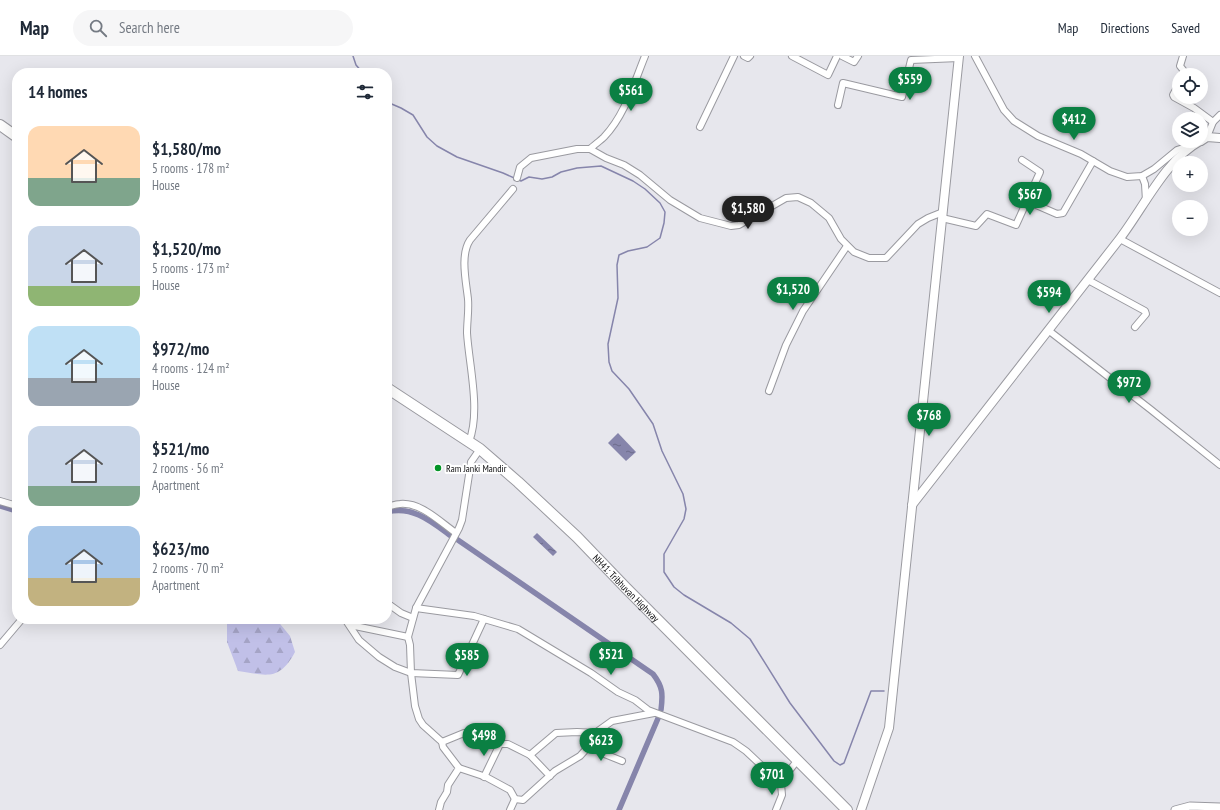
<!DOCTYPE html>
<html lang="en">
<head>
<meta charset="utf-8">
<style>
	:root { --surface:#fff; --page:#f6f6f7; --text:#1f2937; --muted:#747a83; --line:#e0e1e3; --accent:#0b8043 }
	body { margin:0; font-family:"PT Sans Narrow",sans-serif; background:var(--page); color:var(--text); height:100vh; display:flex; flex-direction:column; font-size:15px; white-space:nowrap }
	* { box-sizing:border-box; margin:0 }
	p { font-size:13px; color:var(--muted) }
	.icon { flex:none; width:22px; height:22px; fill:none; stroke:currentColor; stroke-width:2; stroke-linecap:round; stroke-linejoin:round }
	.map { position:relative; flex:1; overflow:hidden }
	.details { position:absolute; left:12px; top:12px; width:380px; height:556px; display:flex; flex-direction:column; background:var(--surface); border-radius:16px; box-shadow:0 4px 16px #0002 }
	.details>* { flex:none }
	.fabs { position:absolute; left:1172px; top:12px; display:grid; gap:8px }
	.fabs a { display:grid; place-items:center; width:36px; height:36px; border-radius:50%; background:var(--surface); box-shadow:0 4px 16px #0002; font-size:20px }
	.price { position:absolute; translate:-50% -34px; padding:0 9px; border-radius:14px; background:var(--accent); color:#fff; font-size:13px; line-height:26px; filter:drop-shadow(0 1px 2px #0008) }
	.price::after { content:''; position:absolute; left:50%; top:24px; width:12px; height:9px; margin-left:-6px; background:inherit; clip-path:polygon(0 0,100% 0,50% 100%) }
	.price.current { background:#222; color:#fff }
	ul { padding:0; list-style:none }
	li { display:flex; align-items:center; gap:12px; height:100px; padding:0 16px }
	li span { display:grid; place-items:center; flex:none; width:112px; height:80px; border-radius:12px; color:#555 }
	li>.icon { margin-inline-start:auto }
	span .icon { width:48px; height:48px; fill:#fffc; stroke-width:1 }
	li b { font-size:17px }
	h2 { display:flex; justify-content:space-between; align-items:center; height:48px; padding:0 16px; font-size:17px }
	header { display:flex; align-items:center; gap:24px; box-sizing:border-box; height:56px; padding:0 20px; background:var(--surface); border-bottom:1px solid var(--line) }
	header strong { font-size:19px }
	nav { display:flex; gap:22px; margin-inline-start:auto; font-size:14px }
	.search { width:280px; height:36px; background:var(--page); display:flex; align-items:center; gap:10px; box-sizing:border-box; padding:0 14px; border-radius:22px; color:var(--muted); font-size:15px }
	.map>svg:first-child { display:block }
	.forest { fill:url(#forest-firs) }
	.water { fill:url(#water-ripples) }
	.lines { fill:none; stroke-linecap:round; stroke-linejoin:round }
	.stream { stroke:#8685ab; stroke-width:1.5 }
	.canal { stroke:#8685ab; stroke-width:5.5 }
	.minor-casing { stroke:#9a9aa0; stroke-width:8 }
	.tertiary-casing { stroke:#9a9aa0; stroke-width:9 }
	.secondary-casing { stroke:#9a9aa0; stroke-width:10 }
	.trunk-casing { stroke:#9a9aa0; stroke-width:12 }
	.minor { stroke:#fff; stroke-width:6 }
	.tertiary { stroke:#fff; stroke-width:7 }
	.secondary { stroke:#fff; stroke-width:8 }
	.trunk { stroke:#fff; stroke-width:10 }
	.poi-dot { fill:#049428; stroke:#fff; stroke-width:1.5 }
	.labels { text-anchor:middle; stroke-width:4; stroke-linejoin:round; paint-order:stroke }
	.poi-label { font-size:10px; fill:#0c0c0e; stroke:#fff; text-anchor:start }
	.street-label { font-size:10px; fill:#0c0c0e; stroke:#fff }
</style>
</head>
<body>
<header>
<strong>Map</strong>
<div class="search"><svg class="icon" aria-label="search" viewBox="0 0 24 24"><circle cx="10" cy="10" r="6"/><path d="M15 15l6 6"/></svg>Search here</div>
<nav><a>Map</a><a>Directions</a><a>Saved</a></nav>
</header>
<div class="map">
<svg width="1220" height="754" viewBox="0 0 1220 754">
	<defs>
		<pattern id="forest-firs" width="22" height="20" patternUnits="userSpaceOnUse"><rect width="22" height="20" fill="#c1c0e8"/><path d="M5 1l3.5 6h-7zM16 11l3.5 6h-7z" fill="#a5a4c6"/></pattern>
		<pattern id="water-ripples" width="26" height="14" patternUnits="userSpaceOnUse"><rect width="26" height="14" fill="#8685ab"/><path d="M2 4q2-2 4 0t4 0M15 11q2-2 4 0t4 0" fill="none" stroke="#6c6b8a"/></pattern>
	</defs>
	<rect width="100%" height="100%" fill="#e7e7ed"/>
	<!-- forest -->
	<path class="forest" d="M 227,563 L 276,563 L 290,580 L 295,596 C 279,626 266,619 238,615 L 227,586 Z"/>
	<!-- water -->
	<g class="water">
		<path d="M 618,377 L 636,396 L 626,405 L 608,387 Z"/>
		<path d="M 537,477 L 557,496 L 553,500 L 533,481 Z"/>
	</g>
	<g class="lines">
		<!-- stream -->
		<g class="stream">
			<path d="M 353,0 L 356,9 L 363,17"/>
			<path d="M 387,46 L 401,52 L 413,59 L 427,81 L 437,90 L 457,101 L 503,117 L 521,125 L 529,121 L 542,123 L 552,121 L 561,116 L 577,112 L 601,110 L 633,125 L 645,133 L 660,147 L 665,156 L 664,167 L 660,182 L 647,191 L 628,195 L 619,199 L 617,209 L 618,242 L 608,288 L 609,306 L 612,315 L 629,333 L 653,368 L 662,395 L 683,438 L 686,453 L 684,463 L 664,498 L 664,516 L 674,531 L 684,539 L 731,567 L 750,583 L 790,647 L 834,705 L 840,709 L 844,707 L 871,635 L 884,635"/>
		</g>
		<!-- canal -->
		<g class="canal">
			<path d="M 0,450 L 17,455"/>
			<path d="M 387,456 C 412,449 432,466 451,480"/>
			<path d="M 455,482 L 653,618 C 663,631 663,638 661,654"/>
			<path d="M 619,754 L 659,660"/>
		</g>
		<!-- minor casing -->
		<g class="minor-casing">
			<g id="minor">
				<path d="M 744,0 L 748,2 L 750,0"/>
				<path d="M 792,0 L 828,19 L 837,0"/>
				<path d="M 842,0 L 854,6 L 858,0"/>
				<path d="M 975,0 L 1004,54 L 1014,65 L 1038,80 L 1081,98 L 1110,115 L 1127,121 L 1142,120 L 1154,113 L 1177,94 L 1189,90"/>
				<path d="M 1183,0 L 1180,10 L 1184,15 L 1186,19"/>
				<path d="M 1179,28 L 1173,39 L 1174,41 L 1194,52 L 1213,66"/>
				<path d="M 838,49 L 843,27 L 902,41 L 911,4 L 959,2"/>
				<path d="M 700,71 L 734,0"/>
				<path d="M 1207,81 L 1213,66 L 1220,59"/>
				<path d="M 590,93 C 594,89 600,85 604,81 C 625,59 634,27 645,0"/>
				<path d="M 1022,104 L 1040,116 L 1026,147"/>
				<path d="M 1142,120 L 1145,128 L 1146,145"/>
				<path d="M 517,122 L 520,111 L 531,102 L 577,93 L 590,93 L 606,102 L 624,109 L 640,119 L 670,144 L 700,162 L 731,170 L 739,169 L 786,142 L 798,141 L 811,147 L 829,162 L 841,183 L 854,196 L 869,202 L 886,202 L 918,168 L 928,162 L 943,156"/>
				<path d="M 942,162 L 976,170 L 987,158 L 1016,169 L 1026,147 L 1034,148 L 1057,158 L 1063,157 L 1093,105"/>
				<path d="M 1120,183 L 1220,237"/>
				<path d="M 1088,224 L 1145,255 L 1146,258 L 1135,271"/>
				<path d="M 1048,274 L 1150,353 L 1220,409"/>
				<path d="M 769,335 L 786,289 L 803,255 L 847,190"/>
				<path d="M 469,386 C 481,355 469,309 467,277 C 467,266 469,254 468,243 C 466,225 460,199 470,184 L 513,133"/>
				<path d="M 0,445 L 17,450"/>
				<path d="M 387,451 C 391,450 396,448 400,448 C 421,446 440,466 456,477"/>
				<path d="M 387,547 L 401,557 L 413,562"/>
				<path d="M 416,552 L 474,560 L 518,573 L 591,617 L 618,636 L 635,644 L 648,654 L 733,686 L 746,695 L 781,728 L 785,720 L 797,705"/>
				<path d="M 345,563 L 359,584 L 379,601 L 395,611 L 411,617 L 458,619 L 484,563"/>
				<path d="M 350,569 L 408,581"/>
				<path d="M 0,589 L 22,563"/>
				<path d="M 442,686 L 464,677 L 500,688 L 508,688 L 530,699 L 550,720"/>
				<path d="M 590,689 L 602,697 L 622,705"/>
				<path d="M 530,699 L 556,677 L 577,676 L 597,677"/>
				<path d="M 459,712 L 486,721 L 510,734 L 515,743 L 523,744 L 555,715 L 580,700 L 590,689 L 598,675 L 612,665 L 654,657"/>
				<path d="M 484,721 L 500,688"/>
				<path d="M 439,754 L 441,746 L 447,736 L 448,729 L 459,712 L 443,691 L 442,686 L 423,669 L 419,663 L 415,650 L 411,617 L 410,589 L 408,581 L 416,552 L 459,472 L 462,464 L 471,406 L 480,393"/>
				<path d="M 510,754 L 515,743"/>
				<path d="M 776,754 L 782,739 L 781,728"/>
			</g>
		</g>
		<!-- tertiary casing -->
		<g class="tertiary-casing">
			<path id="tertiary" d="M 1175,754 L 1190,750 L 1220,751"/>
		</g>
		<!-- secondary casing -->
		<g class="secondary-casing">
			<g id="secondary">
				<path d="M 1201,85 L 1207,81 L 1220,82"/>
				<path d="M 912,449 C 981,361 1050,273 1118,185 C 1143,153 1165,104 1200,85"/>
				<path d="M 861,754 L 889,672 L 959,0"/>
			</g>
		</g>
		<!-- trunk casing -->
		<g class="trunk-casing">
			<g id="trunk">
				<path d="M 0,69 L 17,81"/>
				<path id="s1" d="M 387,332 L 480,393 L 518,426 L 577,481 L 626,532 L 847,754"/>
			</g>
		</g>
		<!-- minor -->
		<use href="#minor" class="minor"/>
		<!-- tertiary -->
		<use href="#tertiary" class="tertiary"/>
		<!-- secondary -->
		<use href="#secondary" class="secondary"/>
		<!-- trunk -->
		<use href="#trunk" class="trunk"/>
	</g>
	<!-- markers -->
	<circle class="poi-dot" cx="438" cy="412" r="4"/>
	<g class="labels">
		<!-- poi labels -->
		<g class="poi-label">
			<text x="446" y="416">Ram Janki Mandir</text>
		</g>
		<!-- street labels -->
		<g class="street-label">
			<text dy="4" stroke="none"><textPath href="#s1" startOffset="313">NH41: Tribhuvan Highway</textPath></text>
		</g>
	</g>
</svg>
<div class="fabs">
<a><svg class="icon" aria-label="locate" viewBox="0 0 24 24"><circle cx="12" cy="12" r="6"/><path d="M12 2v4M12 18v4M2 12h4M18 12h4"/></svg></a>
<a><svg class="icon" aria-label="layers" viewBox="0 0 24 24"><path d="M12 4l9 5-9 5-9-5zM3 14l9 5 9-5"/></svg></a>
<a>+</a>
<a>−</a>
</div>
<b class="price" style="left:910px;top:45px">$559</b>
<b class="price" style="left:631px;top:56px">$561</b>
<b class="price" style="left:1074px;top:85px">$412</b>
<b class="price" style="left:1030px;top:160px">$567</b>
<b class="price current" style="left:748px;top:174px">$1,580</b>
<b class="price" style="left:793px;top:255px">$1,520</b>
<b class="price" style="left:1049px;top:258px">$594</b>
<b class="price" style="left:1129px;top:348px">$972</b>
<b class="price" style="left:929px;top:381px">$768</b>
<b class="price" style="left:611px;top:620px">$521</b>
<b class="price" style="left:467px;top:621px">$585</b>
<b class="price" style="left:484px;top:701px">$498</b>
<b class="price" style="left:601px;top:706px">$623</b>
<b class="price" style="left:772px;top:740px">$701</b>
<section class="details">
<h2>14 homes<svg class="icon" aria-label="filters" viewBox="0 0 24 24"><path d="M4 7h16M4 17h16"/><circle cx="9" cy="7" r="2"/><circle cx="15" cy="17" r="2"/></svg></h2>
<ul>
<li><span style="background:linear-gradient(#ffd9b3 65%,#7fa58c 0)"><svg class="icon" aria-label="home" viewBox="0 0 24 24"><path d="M3 11l9-7 9 7M6 9v11h12V9"/></svg></span><div><b>$1,580/mo</b><p>5 rooms · 178 m²</p><p>House</p></div></li>
<li><span style="background:linear-gradient(#c9d6e8 75%,#8fb573 0)"><svg class="icon" aria-label="home" viewBox="0 0 24 24"><path d="M3 11l9-7 9 7M6 9v11h12V9"/></svg></span><div><b>$1,520/mo</b><p>5 rooms · 173 m²</p><p>House</p></div></li>
<li><span style="background:linear-gradient(#bfe0f5 65%,#9aa5b1 0)"><svg class="icon" aria-label="home" viewBox="0 0 24 24"><path d="M3 11l9-7 9 7M6 9v11h12V9"/></svg></span><div><b>$972/mo</b><p>4 rooms · 124 m²</p><p>House</p></div></li>
<li><span style="background:linear-gradient(#c9d6e8 75%,#7fa58c 0)"><svg class="icon" aria-label="home" viewBox="0 0 24 24"><path d="M3 11l9-7 9 7M6 9v11h12V9"/></svg></span><div><b>$521/mo</b><p>2 rooms · 56 m²</p><p>Apartment</p></div></li>
<li><span style="background:linear-gradient(#a9c7e8 65%,#c2b280 0)"><svg class="icon" aria-label="home" viewBox="0 0 24 24"><path d="M3 11l9-7 9 7M6 9v11h12V9"/></svg></span><div><b>$623/mo</b><p>2 rooms · 70 m²</p><p>Apartment</p></div></li>
</ul>
</section>
</div>
</body>
</html>
